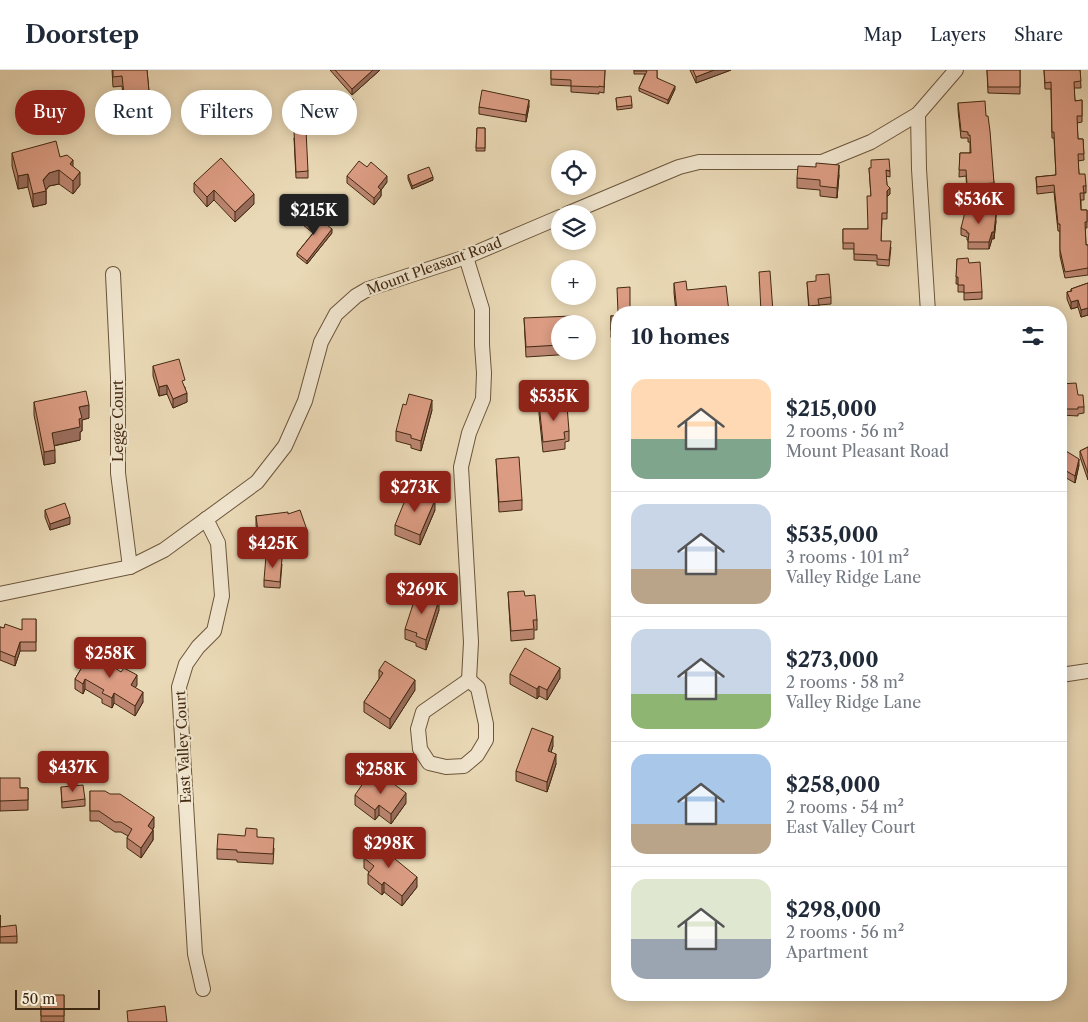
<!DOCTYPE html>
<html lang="en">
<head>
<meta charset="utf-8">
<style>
	:root { --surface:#fff; --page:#f2f2f3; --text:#1f2937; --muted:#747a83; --line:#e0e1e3; --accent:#8f2418 }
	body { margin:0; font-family:"Libre Caslon Text",serif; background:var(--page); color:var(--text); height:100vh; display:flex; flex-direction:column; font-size:19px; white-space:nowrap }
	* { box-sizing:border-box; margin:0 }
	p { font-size:16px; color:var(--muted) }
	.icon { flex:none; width:28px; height:28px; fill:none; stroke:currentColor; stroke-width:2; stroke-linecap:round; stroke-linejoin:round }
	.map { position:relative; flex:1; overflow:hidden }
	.side { position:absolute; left:611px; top:236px; width:456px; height:695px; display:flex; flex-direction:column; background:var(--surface); border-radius:20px; box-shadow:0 2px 12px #0003 }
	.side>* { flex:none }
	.top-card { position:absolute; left:15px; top:20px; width:475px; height:45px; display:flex; gap:10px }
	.controls { position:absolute; left:551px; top:80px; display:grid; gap:10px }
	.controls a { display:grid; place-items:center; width:45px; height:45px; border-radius:50%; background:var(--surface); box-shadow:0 2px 12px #0003; font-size:25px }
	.scale { position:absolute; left:15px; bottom:12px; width:85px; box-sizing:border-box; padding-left:5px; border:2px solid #422911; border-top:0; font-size:14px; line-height:18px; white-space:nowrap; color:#422911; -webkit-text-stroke:4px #f1e6d0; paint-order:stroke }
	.price { position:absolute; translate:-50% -42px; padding:0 11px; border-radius:5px; background:var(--accent); color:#fff; font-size:16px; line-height:32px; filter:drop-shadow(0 1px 2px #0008) }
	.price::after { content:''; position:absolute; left:50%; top:30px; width:15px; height:11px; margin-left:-8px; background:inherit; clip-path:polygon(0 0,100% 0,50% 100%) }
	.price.current { background:#222; color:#fff }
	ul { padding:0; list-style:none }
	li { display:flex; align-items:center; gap:15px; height:125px; padding:0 20px }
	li+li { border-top:1px solid var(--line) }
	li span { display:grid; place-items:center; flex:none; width:140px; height:100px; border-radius:15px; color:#555 }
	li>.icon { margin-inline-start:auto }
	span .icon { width:60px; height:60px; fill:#fffc; stroke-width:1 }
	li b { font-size:21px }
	h2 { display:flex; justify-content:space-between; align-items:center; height:60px; padding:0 20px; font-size:21px }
	.tag { padding:0 18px; border-radius:22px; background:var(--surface); box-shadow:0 2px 12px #0003; font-size:18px; line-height:45px }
	.tag.current { background:var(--accent); color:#fff }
	header { display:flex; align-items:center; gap:30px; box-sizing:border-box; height:70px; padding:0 25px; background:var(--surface); border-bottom:1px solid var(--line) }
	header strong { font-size:24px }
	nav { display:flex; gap:28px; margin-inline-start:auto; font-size:18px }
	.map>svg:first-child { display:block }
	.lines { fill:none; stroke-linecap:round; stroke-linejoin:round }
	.minor-casing { stroke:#6c553a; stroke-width:16 }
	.minor { stroke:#f1e6d0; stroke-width:14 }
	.wall { fill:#bc8671; stroke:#422911 }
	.shaded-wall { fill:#996d5c; stroke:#422911 }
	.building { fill:#db9c83; stroke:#422911 }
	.labels { text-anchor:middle; stroke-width:4.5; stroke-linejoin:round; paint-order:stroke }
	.street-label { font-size:14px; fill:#422911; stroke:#f1e6d0 }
</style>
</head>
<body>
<header>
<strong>Doorstep</strong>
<nav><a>Map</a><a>Layers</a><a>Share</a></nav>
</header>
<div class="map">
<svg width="1088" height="952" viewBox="0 0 1088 952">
	<rect width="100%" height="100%" fill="#ead9b6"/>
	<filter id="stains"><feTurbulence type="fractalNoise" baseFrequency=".004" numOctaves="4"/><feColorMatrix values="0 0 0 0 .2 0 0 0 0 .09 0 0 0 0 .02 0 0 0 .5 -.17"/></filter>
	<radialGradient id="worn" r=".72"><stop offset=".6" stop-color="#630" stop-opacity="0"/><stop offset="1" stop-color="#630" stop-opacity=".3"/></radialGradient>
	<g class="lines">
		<!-- minor casing -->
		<g class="minor-casing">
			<g id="minor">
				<path d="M 918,44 L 919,99 L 928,242"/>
				<path d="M 567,144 L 679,97 L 699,92 L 822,92 L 871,72 L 918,44 L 956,0"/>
				<path d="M 466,187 L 482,239 L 482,275 L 484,303 L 483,329 L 469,363 L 461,397 L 471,572 L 469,610"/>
				<path d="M 113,204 L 118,308 L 118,403 L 130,497"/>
				<path d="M 0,524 L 130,497 L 164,480 L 257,412 L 285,376 L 305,331 L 321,272 L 336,244 L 356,226 L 368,219 L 466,187 L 560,147"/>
				<path d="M 1061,605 L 1088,601"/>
				<path d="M 469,610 L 478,618 L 486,654 L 486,670 L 477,685 L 464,696 L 446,697 L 429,693 L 420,679 L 418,659 L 423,642 Z"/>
				<path d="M 203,919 L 195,884 L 179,617 L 186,594 L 198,577 L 214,561 L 222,526 L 218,473 L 206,449"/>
			</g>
		</g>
		<!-- minor -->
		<use href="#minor" class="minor"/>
	</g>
	<!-- wall -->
	<g class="wall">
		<path d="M 112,0 L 147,0 L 150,32 L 150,42 L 125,44 L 122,16 L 113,17 Z"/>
		<path d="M 330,0 L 380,0 L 352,25 Z"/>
		<path d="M 551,0 L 605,0 L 604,23 L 599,22 L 599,24 L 571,22 L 571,16 L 551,15 Z"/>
		<path d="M 634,0 L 657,0 L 657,8 L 675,19 L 668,34 L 639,21 L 639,18 L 645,4 L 634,4 Z"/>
		<path d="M 690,0 L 731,0 L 696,13 Z"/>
		<path d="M 987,0 L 1020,0 L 1020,24 L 988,23 Z"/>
		<path d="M 1044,0 L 1080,0 L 1081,18 L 1074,18 L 1075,31 L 1082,30 L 1082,52 L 1077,53 L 1078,69 L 1083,69 L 1084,90 L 1078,91 L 1079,104 L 1086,116 L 1086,123 L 1084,123 L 1084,130 L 1081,130 L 1081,140 L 1087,140 L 1087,158 L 1085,158 L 1086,175 L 1088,175 L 1088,205 L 1065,208 L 1060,186 L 1060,161 L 1058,161 L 1054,122 L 1037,124 L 1036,107 L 1056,105 L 1054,68 L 1052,68 L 1051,19 L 1045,19 Z"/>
		<path d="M 616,28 L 632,35 L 632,38 L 617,40 Z"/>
		<path d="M 353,29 L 354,48 L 344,49 L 343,30 Z"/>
		<path d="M 958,33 L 986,46 L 994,113 L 994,120 L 967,122 L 966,106 L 959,107 L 960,83 L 970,83 L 970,72 L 968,72 L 968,68 L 961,68 L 958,40 Z"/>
		<path d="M 529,36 L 526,52 L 479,44 L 479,37 Z"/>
		<path d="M 477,58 L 485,58 L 485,81 L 476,81 Z"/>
		<path d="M 294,68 L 308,101 L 308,108 L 296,108 Z"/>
		<path d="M 12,83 L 60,87 L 73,97 L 80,115 L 73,124 L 59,114 L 49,116 L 46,120 L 46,134 L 33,137 L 28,117 L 18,119 L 12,96 Z"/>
		<path d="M 367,97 L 387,112 L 381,120 L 381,126 L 374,135 L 347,113 L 347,106 Z"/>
		<path d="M 816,97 L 839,105 L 837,128 L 820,126 L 820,120 L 797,118 L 797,108 Z"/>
		<path d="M 869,98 L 890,101 L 890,107 L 886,106 L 887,115 L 890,124 L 887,127 L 887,149 L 882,149 L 881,171 L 891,177 L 889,196 L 877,195 L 877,191 L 854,190 L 854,179 L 843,179 L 843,159 L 868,159 L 871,126 Z"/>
		<path d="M 408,105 L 433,110 L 412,119 L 408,109 Z"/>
		<path d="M 194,113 L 254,134 L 235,152 L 214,130 L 207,137 L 194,122 Z"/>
		<path d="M 970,142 L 996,151 L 994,169 L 992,169 L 989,179 L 968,179 L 968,170 L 967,170 L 967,167 L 961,165 L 961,158 Z"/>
		<path d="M 303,151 L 332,163 L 307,194 L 297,186 L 297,183 L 313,163 L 303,155 Z"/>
		<path d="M 957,189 L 969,193 L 982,222 L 982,229 L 964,230 L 964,222 L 958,222 L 958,214 L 956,214 Z"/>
		<path d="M 807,212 L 831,227 L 831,234 L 819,235 L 819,242 L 809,242 Z"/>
		<path d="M 674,213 L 687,220 L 729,242 L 676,242 L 674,223 Z"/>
		<path d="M 1088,213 L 1088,245 L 1081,247 L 1078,237 L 1071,239 L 1067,229 L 1067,222 L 1071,221 L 1071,219 Z"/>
		<rect x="611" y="246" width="7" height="21"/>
		<path d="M 524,248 L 560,254 L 560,281 L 573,281 L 573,284 L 526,287 Z"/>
		<path d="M 153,296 L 185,317 L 187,332 L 173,338 L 167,324 L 159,326 L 153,306 Z"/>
		<path d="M 1061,314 L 1078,325 L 1084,337 L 1084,343 L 1078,344 L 1078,346 L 1061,345 Z"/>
		<path d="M 34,332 L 89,348 L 82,350 L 82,361 L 80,362 L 80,370 L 54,376 L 55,393 L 44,395 L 34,345 Z"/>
		<path d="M 539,334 L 556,337 L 569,361 L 569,371 L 565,372 L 565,379 L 543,382 L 539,344 Z"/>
		<path d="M 432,340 L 421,381 L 411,378 L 411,375 L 396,371 L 396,361 Z"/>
		<path d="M 1088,377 L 1088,410 L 1080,387 L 1080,381 Z"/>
		<path d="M 1061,378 L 1079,395 L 1075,413 L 1061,405 Z"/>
		<path d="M 496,389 L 522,430 L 522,440 L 499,442 Z"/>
		<path d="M 45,440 L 70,454 L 50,460 L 45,447 Z"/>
		<path d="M 435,440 L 420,475 L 395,465 L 395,455 Z"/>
		<path d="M 288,444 L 307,469 L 290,475 L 259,479 L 256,455 L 256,446 Z"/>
		<path d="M 282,494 L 280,518 L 264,517 L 264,510 Z"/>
		<path d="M 508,522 L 525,526 L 537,550 L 537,560 L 534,560 L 534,569 L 511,571 Z"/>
		<path d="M 439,540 L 426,580 L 416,576 L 416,573 L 405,569 L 405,559 Z"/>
		<path d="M 36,549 L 36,581 L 20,581 L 15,596 L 0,590 L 0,557 L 4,558 L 22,560 Z"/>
		<path d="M 91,582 L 137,615 L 135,617 L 143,632 L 135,646 L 114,633 L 112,638 L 102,633 L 102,629 L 85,619 L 83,624 L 75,619 L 75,609 Z"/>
		<path d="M 379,600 L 415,620 L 390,659 L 364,642 L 364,632 L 379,609 Z"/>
		<path d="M 510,604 L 560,608 L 547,630 L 539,626 L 537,629 L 510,614 Z"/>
		<path d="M 553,676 L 551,682 L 556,694 L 547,722 L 516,711 L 516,701 Z"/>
		<path d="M 0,708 L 20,718 L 28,718 L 28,740 L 0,741 Z"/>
		<path d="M 376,716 L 406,733 L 391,754 L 379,745 L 375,750 L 355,735 L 355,725 Z"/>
		<path d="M 61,717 L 85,729 L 85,736 L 62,738 Z"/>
		<path d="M 90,721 L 154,757 L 153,759 L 153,770 L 141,788 L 127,778 L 127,768 L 128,766 L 121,762 L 115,762 L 99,751 L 90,751 Z"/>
		<path d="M 257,767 L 274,778 L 273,794 L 237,792 L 237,790 L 217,789 L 217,779 Z"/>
		<path d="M 364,788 L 398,792 L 417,817 L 402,836 L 384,822 L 382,825 L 368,814 L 368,804 L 369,802 L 364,798 Z"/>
		<path d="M 0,845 L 0,857 L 17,866 L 17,873 L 0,873 Z"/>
		<path d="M 64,925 L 64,952 L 41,952 L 41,933 L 49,933 Z"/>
	</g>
	<!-- shaded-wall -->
	<g class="shaded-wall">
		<path d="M 373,0 L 380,0 L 352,25 L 352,19 Z"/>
		<path d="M 714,0 L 731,0 L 696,13 L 696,7 Z"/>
		<path d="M 675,16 L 675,19 L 668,34 L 668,30 Z"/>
		<path d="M 529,30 L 529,36 L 526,52 L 526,45 Z"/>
		<path d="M 73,90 L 73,103 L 70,94 Z"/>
		<path d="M 839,95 L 839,105 L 837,128 L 837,118 Z"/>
		<path d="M 59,100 L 59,114 L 49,116 L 45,121 L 46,121 L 46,134 L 33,137 L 33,124 L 49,103 Z"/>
		<path d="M 80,102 L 80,115 L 73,124 L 73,111 Z"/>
		<path d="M 28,104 L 28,117 L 18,119 L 18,106 Z"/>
		<path d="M 387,106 L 387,112 L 381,120 L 381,126 L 374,135 L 374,128 L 378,117 Z"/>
		<path d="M 433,107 L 433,110 L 412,119 L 412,116 Z"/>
		<path d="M 890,118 L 890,124 L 887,127 L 887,121 Z"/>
		<path d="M 214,120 L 214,130 L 207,137 L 207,127 Z"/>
		<path d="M 254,124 L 254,134 L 235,152 L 235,142 Z"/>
		<path d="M 996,144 L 996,151 L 994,169 L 994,162 Z"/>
		<path d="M 332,159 L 332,163 L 307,194 L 307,191 Z"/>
		<path d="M 992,162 L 992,169 L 989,179 L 989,172 Z"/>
		<path d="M 1078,230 L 1078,237 L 1071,239 L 1071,232 Z"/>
		<path d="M 1088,238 L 1088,245 L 1081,247 L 1081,240 Z"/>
		<path d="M 167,315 L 167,324 L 159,326 L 159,317 Z"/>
		<path d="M 187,323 L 187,332 L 173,338 L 173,329 Z"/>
		<path d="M 432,330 L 432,340 L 421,381 L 421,371 Z"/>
		<path d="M 89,335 L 89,348 L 82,350 L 82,361 L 80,362 L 80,370 L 52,376 L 52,363 L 79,337 Z"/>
		<path d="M 55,380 L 55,393 L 44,395 L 44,382 Z"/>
		<path d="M 1079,389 L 1079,395 L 1075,413 L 1075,406 Z"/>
		<path d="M 435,430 L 435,440 L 420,475 L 420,465 Z"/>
		<path d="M 70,447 L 70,454 L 50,460 L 50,454 Z"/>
		<path d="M 307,460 L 307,469 L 290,475 L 290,466 Z"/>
		<path d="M 439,530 L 439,540 L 426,580 L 426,570 Z"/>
		<path d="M 20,572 L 20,581 L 15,596 L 15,587 Z"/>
		<path d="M 560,598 L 560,608 L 547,630 L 547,620 Z"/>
		<path d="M 137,605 L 137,615 L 131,625 L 131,615 Z"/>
		<path d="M 85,609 L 85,619 L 83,624 L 83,614 Z"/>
		<path d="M 415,610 L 415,620 L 390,659 L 390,649 Z"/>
		<path d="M 539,616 L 539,626 L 537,629 L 537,619 Z"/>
		<path d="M 143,622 L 143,632 L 135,646 L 135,636 Z"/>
		<path d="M 114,623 L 114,633 L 112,638 L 112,628 Z"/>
		<path d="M 553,666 L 553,676 L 548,691 L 548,681 Z"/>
		<path d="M 556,684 L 556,694 L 547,722 L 547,712 Z"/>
		<path d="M 406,723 L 406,733 L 391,754 L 391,744 Z"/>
		<path d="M 379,735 L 379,745 L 375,750 L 375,740 Z"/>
		<path d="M 154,747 L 154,757 L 148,766 L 148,756 Z"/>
		<path d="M 153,760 L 153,770 L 141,788 L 141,778 Z"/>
		<path d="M 417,807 L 417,817 L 402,836 L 402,826 Z"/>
		<path d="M 384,812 L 384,822 L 382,825 L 382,815 Z"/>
	</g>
	<!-- building -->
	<g class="building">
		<path d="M 113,0 L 147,0 L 150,32 L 125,34 L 122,6 L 113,7 Z"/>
		<path d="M 335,0 L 373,0 L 352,19 Z"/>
		<path d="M 551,0 L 605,0 L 604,17 L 599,16 L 599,17 L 571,16 L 571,10 L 551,9 Z"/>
		<path d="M 634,0 L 657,0 L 657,8 L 675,16 L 668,30 L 639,18 L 647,1 L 634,1 Z"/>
		<path d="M 693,0 L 714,0 L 696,7 Z"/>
		<path d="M 987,0 L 1020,0 L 1020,17 L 988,17 Z"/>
		<path d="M 1044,0 L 1080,0 L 1081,11 L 1074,12 L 1075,31 L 1082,30 L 1082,46 L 1077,46 L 1078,69 L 1083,69 L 1084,84 L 1078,84 L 1079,104 L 1085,104 L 1086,116 L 1083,116 L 1084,123 L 1080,123 L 1081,140 L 1087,140 L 1087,152 L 1085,152 L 1086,175 L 1088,175 L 1088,198 L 1065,202 L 1060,180 L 1060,154 L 1058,154 L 1054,115 L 1037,117 L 1036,107 L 1056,105 L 1054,62 L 1052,62 L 1051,12 L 1045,13 Z"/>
		<path d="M 482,20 L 529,30 L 526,45 L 479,37 Z"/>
		<path d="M 631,26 L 632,35 L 617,37 L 616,28 Z"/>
		<path d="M 353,29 L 354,44 L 344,45 L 343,30 Z"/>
		<path d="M 985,31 L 986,46 L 988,46 L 990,61 L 994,113 L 967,115 L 966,100 L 959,100 L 960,83 L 971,83 L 970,65 L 968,65 L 968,62 L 961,61 L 958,33 Z"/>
		<path d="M 477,58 L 485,58 L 485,78 L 476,78 Z"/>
		<path d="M 306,60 L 308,101 L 296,102 L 294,61 Z"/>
		<path d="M 56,71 L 60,87 L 67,85 L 73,90 L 70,94 L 80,102 L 73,111 L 59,100 L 49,103 L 43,110 L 46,121 L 33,124 L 28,104 L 18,106 L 12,83 Z"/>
		<path d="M 221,88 L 254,124 L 235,142 L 214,120 L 207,127 L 194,113 Z"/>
		<path d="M 889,89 L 890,101 L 886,100 L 887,115 L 890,118 L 887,121 L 887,143 L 882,143 L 881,171 L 891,171 L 889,190 L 877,189 L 877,185 L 854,184 L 854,173 L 843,173 L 843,159 L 868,159 L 867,126 L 871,126 L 869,98 L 871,98 L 871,90 Z"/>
		<path d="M 359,91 L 367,97 L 371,92 L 387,106 L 378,117 L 381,120 L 374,128 L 347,106 Z"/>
		<path d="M 816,93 L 839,95 L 837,118 L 820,116 L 820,110 L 797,108 L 798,96 L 816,97 Z"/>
		<path d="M 429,97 L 433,107 L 412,116 L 408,105 Z"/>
		<path d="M 970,138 L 980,140 L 982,142 L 996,144 L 994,162 L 992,162 L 989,172 L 968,172 L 969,163 L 967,163 L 967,161 L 961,158 L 965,142 L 970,142 Z"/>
		<path d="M 311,142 L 332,159 L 307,191 L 297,183 L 315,161 L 303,151 Z"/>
		<path d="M 968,188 L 969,193 L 980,192 L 982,222 L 964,223 L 964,215 L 958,215 L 958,207 L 956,207 L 957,189 Z"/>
		<path d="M 770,201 L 773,242 L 761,242 L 759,202 Z"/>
		<path d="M 829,204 L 831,227 L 818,229 L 819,235 L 809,236 L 807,212 L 816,211 L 816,205 Z"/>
		<path d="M 686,211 L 687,220 L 726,216 L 729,242 L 715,242 L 715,237 L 677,241 L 674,213 Z"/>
		<path d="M 1088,213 L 1088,238 L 1081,240 L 1078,230 L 1071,232 L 1067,222 L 1072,221 L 1071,219 Z"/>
		<path d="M 630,217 L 630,242 L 618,242 L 617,218 Z"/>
		<path d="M 1012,241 L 1012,242 L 986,242 Z"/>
		<path d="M 572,246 L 572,254 L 560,254 L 560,275 L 526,277 L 524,248 Z"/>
		<rect x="611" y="246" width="7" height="14"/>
		<path d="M 179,289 L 185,310 L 182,311 L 187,323 L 173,329 L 167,315 L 159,317 L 153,296 Z"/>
		<path d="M 1076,313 L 1078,325 L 1083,325 L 1084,337 L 1078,337 L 1078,339 L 1061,339 L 1061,314 Z"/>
		<path d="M 86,321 L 89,335 L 79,337 L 82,348 L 79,349 L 80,357 L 52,363 L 55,380 L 44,382 L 34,332 Z"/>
		<path d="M 409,324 L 432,330 L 421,371 L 411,368 L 411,365 L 396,361 L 403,334 L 406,335 Z"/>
		<path d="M 555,332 L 556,337 L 567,336 L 569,361 L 564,362 L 565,369 L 543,372 L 539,334 Z"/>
		<path d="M 1088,377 L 1088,403 L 1080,381 Z"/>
		<path d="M 1061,378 L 1079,389 L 1075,406 L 1061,398 Z"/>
		<path d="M 519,387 L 522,430 L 499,432 L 496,389 Z"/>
		<path d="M 408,423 L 417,427 L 419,424 L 435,430 L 420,465 L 395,455 Z"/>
		<path d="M 65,433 L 70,447 L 50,454 L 45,440 Z"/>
		<path d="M 300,440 L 307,460 L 290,466 L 259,470 L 256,446 L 288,442 L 288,444 Z"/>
		<path d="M 266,486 L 282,488 L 280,512 L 264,510 Z"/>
		<path d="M 524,521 L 525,526 L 535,525 L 537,550 L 533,550 L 534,559 L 511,561 L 508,522 Z"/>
		<path d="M 417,522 L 439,530 L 426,570 L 416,566 L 417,563 L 405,559 Z"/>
		<path d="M 22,549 L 36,549 L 36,572 L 20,572 L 15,587 L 0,581 L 0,557 L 4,558 L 5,554 L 22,560 Z"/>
		<path d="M 525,578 L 560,598 L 547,620 L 539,616 L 537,619 L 510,604 Z"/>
		<path d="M 91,582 L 121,602 L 124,598 L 137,605 L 131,615 L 143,622 L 135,636 L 114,623 L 112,628 L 102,623 L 104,620 L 85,609 L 83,614 L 75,609 Z"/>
		<path d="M 385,591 L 415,610 L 390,649 L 364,632 L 383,603 L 379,600 Z"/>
		<path d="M 532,658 L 553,666 L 548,681 L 556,684 L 547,712 L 516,701 Z"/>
		<path d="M 383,706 L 406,723 L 391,744 L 379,735 L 375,740 L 355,725 L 366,709 L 376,716 Z"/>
		<path d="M 0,708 L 20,708 L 20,718 L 28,718 L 28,730 L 0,731 Z"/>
		<path d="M 83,715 L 85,729 L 62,732 L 61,717 Z"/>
		<path d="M 90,721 L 105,721 L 110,724 L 120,724 L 154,747 L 148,756 L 153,760 L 141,778 L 127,768 L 132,759 L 121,752 L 115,752 L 99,741 L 90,741 Z"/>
		<path d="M 246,758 L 257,759 L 257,767 L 274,768 L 273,784 L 237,782 L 237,780 L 217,779 L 218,764 L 245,766 Z"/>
		<path d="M 378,770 L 398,786 L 395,789 L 417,807 L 402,826 L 384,812 L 382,815 L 368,804 L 374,796 L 364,788 Z"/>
		<path d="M 0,845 L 0,857 L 16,855 L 17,866 L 0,867 Z"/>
		<path d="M 49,925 L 64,925 L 64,946 L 41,946 L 41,933 L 49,933 Z"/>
		<path d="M 165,936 L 167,952 L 128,952 L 127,941 Z"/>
	</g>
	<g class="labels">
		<!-- street labels -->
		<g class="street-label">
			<text transform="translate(434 196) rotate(-20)" y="5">Mount Pleasant Road</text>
			<text transform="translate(118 351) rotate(-90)" y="5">Legge Court</text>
			<text transform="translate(183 677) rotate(-93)" y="5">East Valley Court</text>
		</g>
	</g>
	<rect width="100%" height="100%" filter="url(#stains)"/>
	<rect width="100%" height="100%" fill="url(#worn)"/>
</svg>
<div class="controls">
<a><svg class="icon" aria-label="locate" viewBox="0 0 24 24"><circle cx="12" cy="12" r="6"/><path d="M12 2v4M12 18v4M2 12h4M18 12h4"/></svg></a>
<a><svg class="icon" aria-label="layers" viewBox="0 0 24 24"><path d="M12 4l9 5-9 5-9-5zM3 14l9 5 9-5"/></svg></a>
<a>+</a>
<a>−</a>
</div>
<div class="scale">50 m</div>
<b class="price" style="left:979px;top:155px">$536K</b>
<b class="price current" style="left:314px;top:166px">$215K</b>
<b class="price" style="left:554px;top:352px">$535K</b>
<b class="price" style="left:415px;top:443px">$273K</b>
<b class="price" style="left:273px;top:499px">$425K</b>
<b class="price" style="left:422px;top:545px">$269K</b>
<b class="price" style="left:110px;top:609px">$258K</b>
<b class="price" style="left:73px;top:723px">$437K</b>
<b class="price" style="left:381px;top:725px">$258K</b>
<b class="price" style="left:389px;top:799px">$298K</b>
<div class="top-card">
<a class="tag current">Buy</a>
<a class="tag">Rent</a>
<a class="tag">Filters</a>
<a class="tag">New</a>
</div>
<section class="side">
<h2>10 homes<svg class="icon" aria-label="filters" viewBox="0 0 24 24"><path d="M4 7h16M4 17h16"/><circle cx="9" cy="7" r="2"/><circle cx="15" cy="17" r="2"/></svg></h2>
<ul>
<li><span style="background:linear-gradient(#ffd9b3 60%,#7fa58c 0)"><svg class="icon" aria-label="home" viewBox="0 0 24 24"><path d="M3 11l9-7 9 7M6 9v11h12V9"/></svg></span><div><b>$215,000</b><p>2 rooms · 56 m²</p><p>Mount Pleasant Road</p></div></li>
<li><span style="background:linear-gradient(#c9d6e8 65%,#b9a48a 0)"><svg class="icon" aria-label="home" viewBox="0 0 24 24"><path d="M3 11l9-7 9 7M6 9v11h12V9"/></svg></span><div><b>$535,000</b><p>3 rooms · 101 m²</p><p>Valley Ridge Lane</p></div></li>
<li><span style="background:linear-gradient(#c9d6e8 65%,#8fb573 0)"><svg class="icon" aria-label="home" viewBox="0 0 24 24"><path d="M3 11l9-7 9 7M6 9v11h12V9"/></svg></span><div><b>$273,000</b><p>2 rooms · 58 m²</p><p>Valley Ridge Lane</p></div></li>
<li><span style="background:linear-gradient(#a9c7e8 70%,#b9a48a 0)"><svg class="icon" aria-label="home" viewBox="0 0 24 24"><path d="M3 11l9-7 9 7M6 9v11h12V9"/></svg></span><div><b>$258,000</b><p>2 rooms · 54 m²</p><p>East Valley Court</p></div></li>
<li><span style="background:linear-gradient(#dfe7d0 60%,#9aa5b1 0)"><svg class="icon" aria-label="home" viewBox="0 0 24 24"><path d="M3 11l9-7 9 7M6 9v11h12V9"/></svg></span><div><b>$298,000</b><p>2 rooms · 56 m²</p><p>Apartment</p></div></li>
</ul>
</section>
</div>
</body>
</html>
